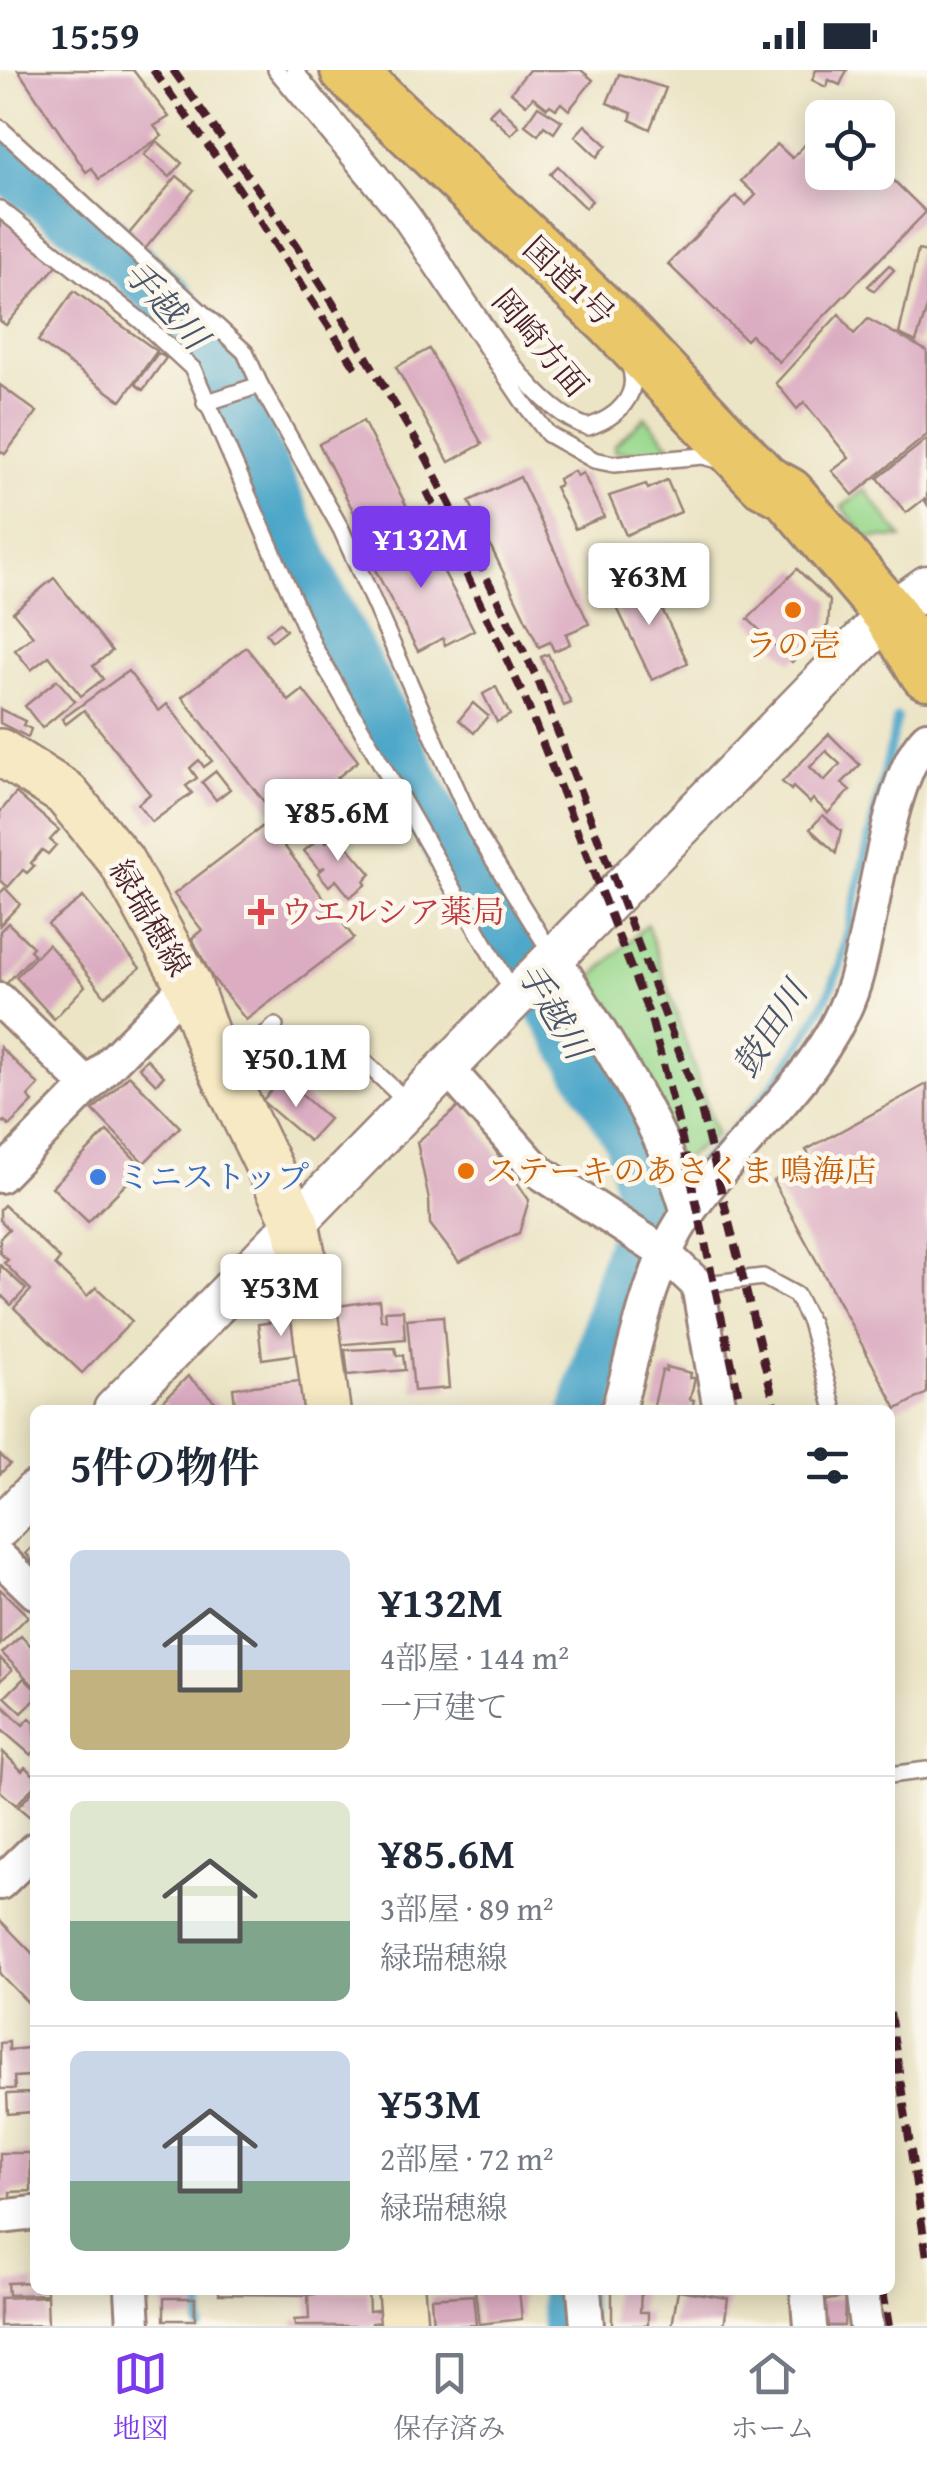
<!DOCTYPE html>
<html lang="ja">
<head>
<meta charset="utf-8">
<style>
	:root { --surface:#fff; --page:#f2f2f3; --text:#1f2937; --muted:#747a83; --line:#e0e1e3; --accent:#7c3aed }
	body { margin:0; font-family:"Gentium Book Plus","Noto Serif JP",serif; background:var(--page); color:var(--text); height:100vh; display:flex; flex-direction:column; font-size:38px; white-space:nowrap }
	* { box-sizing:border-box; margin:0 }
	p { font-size:32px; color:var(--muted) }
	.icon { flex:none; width:55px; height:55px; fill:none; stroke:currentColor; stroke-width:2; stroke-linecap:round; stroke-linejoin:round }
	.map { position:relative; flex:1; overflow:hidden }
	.sheet { position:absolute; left:30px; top:1335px; width:865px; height:890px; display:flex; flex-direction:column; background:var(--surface); border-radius:15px; box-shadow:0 5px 25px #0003 }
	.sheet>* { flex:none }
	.buttons { position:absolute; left:805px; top:30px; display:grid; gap:20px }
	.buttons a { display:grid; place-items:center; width:90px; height:90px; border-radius:15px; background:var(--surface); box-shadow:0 5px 25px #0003; font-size:50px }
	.price { position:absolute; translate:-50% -85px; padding:0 22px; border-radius:10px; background:#fff; color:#222; font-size:32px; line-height:65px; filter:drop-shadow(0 2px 5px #0008) }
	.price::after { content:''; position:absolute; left:50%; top:60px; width:30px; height:22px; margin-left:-15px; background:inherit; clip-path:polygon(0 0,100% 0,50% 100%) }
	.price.on { background:var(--accent); color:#fff }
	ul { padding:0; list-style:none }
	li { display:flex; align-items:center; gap:30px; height:250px; padding:0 40px }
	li+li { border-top:2px solid var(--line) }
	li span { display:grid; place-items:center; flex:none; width:280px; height:200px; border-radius:15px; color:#555 }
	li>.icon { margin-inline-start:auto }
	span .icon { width:120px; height:120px; fill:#fffc; stroke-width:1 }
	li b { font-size:42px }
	h2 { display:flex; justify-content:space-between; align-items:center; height:120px; padding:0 40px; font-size:42px }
	.status { display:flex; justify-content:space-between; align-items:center; height:70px; padding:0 50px; background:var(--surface); direction:ltr }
	.status svg { height:28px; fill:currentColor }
	.tabs { display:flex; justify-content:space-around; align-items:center; height:140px; border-top:2px solid var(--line); background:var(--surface); font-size:28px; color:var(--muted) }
	.tabs a { display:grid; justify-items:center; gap:5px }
	.tabs .on { color:var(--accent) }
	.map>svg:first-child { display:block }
	.green { fill:#9bd98f; stroke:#727c5d; stroke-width:2.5 }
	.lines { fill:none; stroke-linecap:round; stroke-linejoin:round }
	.stream { stroke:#4aa5c8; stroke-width:9 }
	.river { stroke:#4aa5c8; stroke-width:52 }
	.building { fill:#dcadc2; fill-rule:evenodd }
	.service-casing { stroke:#9a8278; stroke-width:20 }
	.minor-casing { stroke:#9a8278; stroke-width:38 }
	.tertiary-casing { stroke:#9a8278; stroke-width:45 }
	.secondary-casing { stroke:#9a8278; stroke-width:50 }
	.trunk-casing { stroke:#9a8278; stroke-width:58 }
	.service { stroke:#fff; stroke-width:15 }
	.minor { stroke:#fff; stroke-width:32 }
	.tertiary { stroke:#fff; stroke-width:40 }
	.secondary { stroke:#f7e9c3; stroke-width:45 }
	.trunk { stroke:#eac769; stroke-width:52 }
	.rail { stroke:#4a1f2b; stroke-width:8; stroke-dasharray:15 8; stroke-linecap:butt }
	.food-dot { fill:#e8710a; stroke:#fbf7ec; stroke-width:4 }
	.health-dot { fill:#e0444e; stroke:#fbf7ec; stroke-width:4 }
	.shop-dot { fill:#3f7fe0; stroke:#fbf7ec; stroke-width:4 }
	.labels { text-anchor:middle; stroke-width:9; stroke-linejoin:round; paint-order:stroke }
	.street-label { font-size:32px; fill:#4a1f2b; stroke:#fbf7ec }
	.food-label { font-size:32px; fill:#c56008; stroke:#fbf7ec }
	.health-label { font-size:32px; fill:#be3a42; stroke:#fbf7ec; text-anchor:start }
	.shop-label { font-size:32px; fill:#366cbe; stroke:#fbf7ec; text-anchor:start }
	.water-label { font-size:35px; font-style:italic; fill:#4a556a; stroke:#fbf7ec }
</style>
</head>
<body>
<div class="status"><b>15:59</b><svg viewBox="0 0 49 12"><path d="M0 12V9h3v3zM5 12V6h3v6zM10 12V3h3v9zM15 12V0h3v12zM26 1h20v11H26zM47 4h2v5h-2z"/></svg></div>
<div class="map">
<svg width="927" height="2256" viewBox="0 0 927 2256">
	<rect width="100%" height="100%" fill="#fbf7ec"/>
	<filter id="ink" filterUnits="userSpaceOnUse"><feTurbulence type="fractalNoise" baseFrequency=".01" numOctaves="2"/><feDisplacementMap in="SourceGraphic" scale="20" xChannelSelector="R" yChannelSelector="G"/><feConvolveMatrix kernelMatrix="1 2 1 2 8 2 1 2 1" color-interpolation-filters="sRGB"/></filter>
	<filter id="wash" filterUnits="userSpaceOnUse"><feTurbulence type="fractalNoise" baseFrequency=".0048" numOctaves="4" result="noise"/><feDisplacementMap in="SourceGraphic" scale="40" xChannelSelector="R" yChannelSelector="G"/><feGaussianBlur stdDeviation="2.25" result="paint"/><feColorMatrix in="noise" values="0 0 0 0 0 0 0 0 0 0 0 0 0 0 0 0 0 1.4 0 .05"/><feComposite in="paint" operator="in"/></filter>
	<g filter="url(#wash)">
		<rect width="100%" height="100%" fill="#ebe4c5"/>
		<!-- green -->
		<g class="green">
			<path d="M 645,347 L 673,378 L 639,383 L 614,381 L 615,375 Z"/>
			<path d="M 865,420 L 902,468 L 866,467 L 842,437 Z"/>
			<path d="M 647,854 L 716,1065 L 676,1095 L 585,914 Z"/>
		</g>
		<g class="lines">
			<!-- stream -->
			<g class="stream">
				<path d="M 685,1106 C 751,1051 810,976 840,896 L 897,648"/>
				<path d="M 644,1141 L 674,1116"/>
				<path d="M 200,2256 L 202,2220"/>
			</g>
			<!-- river -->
			<g class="river">
				<path d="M 0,93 L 104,169 L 166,229 L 216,292 L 317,521 L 468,815 L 512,870 L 631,1070 L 644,1141 L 624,1200 L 586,1340"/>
				<path d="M 566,2220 L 568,2256"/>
			</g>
		</g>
		<g id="blocks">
			<!-- building -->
			<g class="building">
				<path d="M 18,0 L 133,0 L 169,47 L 154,56 L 162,66 L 99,109 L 92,98 L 86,102 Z"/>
				<path d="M 529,0 L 581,0 L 593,10 L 569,40 L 561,33 L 556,39 L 550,35 L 547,38 L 533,27 L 526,35 L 511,22 Z"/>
				<path d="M 816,0 L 847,0 L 840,15 L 829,10 L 826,17 L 812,10 Z"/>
				<path d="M 619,4 L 666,18 L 650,59 L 630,50 L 632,43 L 607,33 Z"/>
				<path d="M 498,35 L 519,56 L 511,65 L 489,44 Z"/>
				<path d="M 538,36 L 562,51 L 554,63 L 544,56 L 538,65 L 525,55 Z"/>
				<path d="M 585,55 L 607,75 L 597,87 L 575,66 Z"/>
				<path d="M 822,57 L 822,102 L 878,102 L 878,95 L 926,142 L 779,292 L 751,265 L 746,270 L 668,194 L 736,126 L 746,135 L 756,125 L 741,111 L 777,74 L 792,88 Z"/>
				<path d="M 157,71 L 182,93 L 170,107 L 144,85 Z"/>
				<path d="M 558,96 L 592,131 L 585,138 L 550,104 Z"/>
				<path d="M 177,106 L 194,120 L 145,179 L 128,165 Z"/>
				<path d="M 0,146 L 58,194 L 6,255 L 0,251 Z"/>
				<path d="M 918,180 L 927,182 L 927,238 L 916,272 L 899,264 Z"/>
				<path d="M 889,195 L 894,200 L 874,221 L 868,216 Z"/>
				<path d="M 74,221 L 157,281 L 121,331 L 38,271 Z"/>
				<path d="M 839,244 L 854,264 L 868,249 L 927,281 L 927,365 L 853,425 L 832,401 L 849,388 L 804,332 L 797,339 L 776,313 Z"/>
				<path d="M 429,279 L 482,374 L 449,392 L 396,297 Z"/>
				<path d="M 158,283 L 166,288 L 143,320 L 135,314 Z"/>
				<path d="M 0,315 L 37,342 L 5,384 L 0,381 Z"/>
				<path d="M 363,351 L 408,439 L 364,462 L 319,374 Z"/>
				<path d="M 927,369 L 927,434 L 924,429 L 906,443 L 878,408 Z"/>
				<path d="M 574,401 L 577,406 L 583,403 L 604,447 L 575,459 L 555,417 L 560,415 L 558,409 Z"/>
				<path d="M 520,407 L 589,554 L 566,564 L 570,574 L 554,581 L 550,572 L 539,577 L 469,431 Z"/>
				<path d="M 667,410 L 681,442 L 626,465 L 609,426 L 646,414 L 648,419 Z"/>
				<path d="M 420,456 L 474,560 L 445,575 L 443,568 L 418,581 L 369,488 L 396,475 L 393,470 Z"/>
				<path d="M 797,499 L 830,531 L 828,555 L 792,592 L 748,549 Z"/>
				<path d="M 646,506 L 688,593 L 652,610 L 610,523 Z"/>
				<path d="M 54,508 L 112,581 L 93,596 L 103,609 L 81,626 L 49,586 L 31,600 L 15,580 L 33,566 L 13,542 Z"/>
				<path d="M 280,553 L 286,560 L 272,571 L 266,563 Z"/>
				<path d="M 246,577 L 289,631 L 303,620 L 358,691 L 337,708 L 344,717 L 287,761 L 182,627 Z"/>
				<path d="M 548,584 L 571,633 L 564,636 L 541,587 Z"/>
				<path d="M 128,601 L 159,641 L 167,634 L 212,691 L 204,697 L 199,690 L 190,698 L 197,708 L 186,716 L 192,723 L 152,752 L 138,734 L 150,724 L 84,640 L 66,654 L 62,649 Z"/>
				<path d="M 57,610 L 75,631 L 42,658 L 25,636 Z"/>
				<path d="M 496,617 L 510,645 L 497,652 L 483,624 Z"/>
				<path d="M 473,633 L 488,646 L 474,663 L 459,650 Z"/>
				<path d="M 0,639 L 25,651 L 23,655 L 31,659 L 28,667 L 0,653 Z"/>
				<path d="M 829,664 L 860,695 L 842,713 L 850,720 L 828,743 L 813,729 L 810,733 L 793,717 L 791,720 L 782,712 ZM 826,681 L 840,694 L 824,711 L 810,697 Z"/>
				<path d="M 216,701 L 230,719 L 216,730 L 202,712 Z"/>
				<path d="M 16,723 L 59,760 L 50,770 L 56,775 L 48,784 L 42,780 L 31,793 L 34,796 L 27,803 L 23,800 L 8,817 L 0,810 L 0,742 Z"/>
				<path d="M 362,726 L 376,744 L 360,757 L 346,739 Z"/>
				<path d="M 823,745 L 841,761 L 836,783 L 810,759 Z"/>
				<path d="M 267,753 L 354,868 L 246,950 L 212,907 L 192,868 L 202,860 L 174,824 Z"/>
				<path d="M 337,764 L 371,804 L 364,811 L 366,814 L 350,827 L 336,810 L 329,816 L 318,803 L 325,797 L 319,799 L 304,781 L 321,767 L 326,772 Z"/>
				<path d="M 5,818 L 20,834 L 0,855 L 0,823 Z"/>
				<path d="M 83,827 L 140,898 L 105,926 L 48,854 Z"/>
				<path d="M 8,853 L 33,877 L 30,880 L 34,884 L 5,915 L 0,910 L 0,861 Z"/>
				<path d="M 48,874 L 85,916 L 54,949 L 16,907 Z"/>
				<path d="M 0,977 L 39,1015 L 28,1027 L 33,1032 L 9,1056 L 4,1051 L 0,1055 Z"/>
				<path d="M 147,989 L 164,1006 L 156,1014 L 139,997 Z"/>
				<path d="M 129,1005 L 180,1057 L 144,1093 L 93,1040 Z"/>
				<path d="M 283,1008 L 329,1049 L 309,1071 L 262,1031 Z"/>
				<path d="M 927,1014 L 927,1323 L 897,1339 L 773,1111 L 812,1090 L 806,1080 Z"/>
				<path d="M 463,1033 L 529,1130 L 519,1163 L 459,1192 L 430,1154 L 429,1130 L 417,1072 Z"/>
				<path d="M 107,1061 L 143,1097 L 88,1152 L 52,1117 Z"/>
				<path d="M 4,1135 L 60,1189 L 55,1195 L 87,1226 L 96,1217 L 132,1251 L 82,1303 L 14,1238 L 31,1220 L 4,1193 L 8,1190 L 0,1183 L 0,1168 L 9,1159 L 0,1150 L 0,1139 Z"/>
				<path d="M 0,1195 L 26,1219 L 11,1235 L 0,1224 Z"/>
				<path d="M 379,1230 L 381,1250 L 386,1250 L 385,1241 L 403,1240 L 405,1269 L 335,1275 L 331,1237 Z"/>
				<path d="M 443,1246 L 449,1318 L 414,1321 L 407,1249 Z"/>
				<path d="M 301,1249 L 305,1283 L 262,1289 L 258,1254 Z"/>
				<path d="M 395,1278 L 397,1286 L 403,1285 L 405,1300 L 348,1305 L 345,1280 Z"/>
				<path d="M 666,1297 L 691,1303 L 690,1308 L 695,1308 L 690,1329 L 694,1330 L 692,1340 L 653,1340 L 662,1300 L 666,1301 Z"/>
				<path d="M 188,1306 L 224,1340 L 171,1340 L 162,1332 Z"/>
				<path d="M 309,1310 L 312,1340 L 246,1340 L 245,1334 L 235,1335 L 233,1318 Z"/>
				<path d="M 0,1385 L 10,1394 L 0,1404 Z"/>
				<path d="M 35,1474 L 35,1495 L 26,1483 Z"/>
				<path d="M 0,1519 L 28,1546 L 0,1575 Z"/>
				<path d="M 21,1566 L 35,1580 L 35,1617 L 2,1583 Z"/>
				<path d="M 0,1588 L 12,1600 L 0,1611 Z"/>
				<path d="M 24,1608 L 35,1619 L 35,1630 L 22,1643 L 5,1627 Z"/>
				<path d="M 0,1633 L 23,1655 L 30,1648 L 35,1653 L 35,1681 L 31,1685 L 3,1661 L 0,1664 Z"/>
				<path d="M 3,1682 L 22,1701 L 25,1697 L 35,1706 L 35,1715 L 16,1735 L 0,1721 Z"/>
				<path d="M 35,1719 L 35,1742 L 30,1747 L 18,1737 Z"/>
				<path d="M 0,1850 L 35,1886 L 35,1940 L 0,1904 Z"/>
				<path d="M 30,1969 L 35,1969 L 35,1997 L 32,1997 Z"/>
				<path d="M 9,1972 L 9,1980 L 28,1978 L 29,2006 L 14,2007 L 15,2019 L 0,2019 L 0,1973 Z"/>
				<path d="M 31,2023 L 32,2042 L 8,2044 L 7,2024 Z"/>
				<path d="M 0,2083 L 30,2083 L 31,2121 L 10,2122 L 10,2128 L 0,2128 Z"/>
				<path d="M 35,2212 L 35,2220 L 47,2220 L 47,2224 L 8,2225 L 7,2213 Z"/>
				<path d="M 219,2220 L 307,2220 L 307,2225 L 219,2224 Z"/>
				<path d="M 347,2220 L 368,2220 L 369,2241 L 387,2239 L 388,2251 L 372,2253 L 373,2256 L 295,2256 L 294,2250 L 309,2249 L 308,2225 Z"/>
				<path d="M 475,2220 L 519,2220 L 522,2249 L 479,2254 Z"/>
				<path d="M 612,2220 L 641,2220 L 640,2242 L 648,2242 L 648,2255 L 612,2256 Z"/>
				<path d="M 678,2220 L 728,2228 L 724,2256 L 672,2256 Z"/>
				<path d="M 817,2220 L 850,2220 L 850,2222 L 819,2228 Z"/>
				<path d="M 473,2225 L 476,2255 L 433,2256 L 431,2228 Z"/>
				<path d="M 47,2226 L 48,2255 L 0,2256 L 0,2228 Z"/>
				<path d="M 845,2227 L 844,2256 L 820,2256 L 816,2232 Z"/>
				<rect x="164" y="2228" width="31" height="22"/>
			</g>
		</g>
	</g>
	<g filter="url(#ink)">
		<use href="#blocks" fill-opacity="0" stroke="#9a8278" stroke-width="2.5"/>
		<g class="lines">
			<!-- service casing -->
			<g class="service-casing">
				<g id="service">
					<path d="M 276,0 L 399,148 L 524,333 L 548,364 L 594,390 L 614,394 L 703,386 L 725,392"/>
					<path d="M 294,0 C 332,47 374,93 411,142 C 453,199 520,336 588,357 C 616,348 642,326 629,294"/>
					<path d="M 0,58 L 245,282 L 260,315 L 341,459 L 475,760 L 553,886"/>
					<path d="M 0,139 L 141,251 L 193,299 L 314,577 L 514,924"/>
					<path d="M 205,333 L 260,315"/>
					<path d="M 366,993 L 408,1033"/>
					<path d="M 227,1002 L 275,956"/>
					<path d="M 698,1215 L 763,1207 L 796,1225 L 810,1252 L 834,1340"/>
					<path d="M 890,1705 L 927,1700"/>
				</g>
			</g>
			<!-- minor casing -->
			<g class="minor-casing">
				<g id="minor">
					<path d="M 555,888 C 603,970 662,1050 688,1143"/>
					<path d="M 0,930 L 88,1016"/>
					<path d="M 447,998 L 538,1101 L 663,1182 L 698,1215 L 720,1340"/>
					<path d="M 0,1106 L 188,914"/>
					<path d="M 618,1340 C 636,1275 648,1204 685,1147 C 737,1069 825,1007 854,914 C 873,856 887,706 927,668"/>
					<path d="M 0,1488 L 35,1522"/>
					<path d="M 0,1813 L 35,1779"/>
					<path d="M 0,2147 L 35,2143"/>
					<path d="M 132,2220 L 134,2256"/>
					<path d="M 584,2220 L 587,2256"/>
					<path d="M 807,2220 L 810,2256"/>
					<path d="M 861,2220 L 866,2256"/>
				</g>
			</g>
			<!-- tertiary casing -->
			<g class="tertiary-casing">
				<g id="tertiary">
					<path d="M 114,1340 L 889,543 L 927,516"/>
					<path d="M 0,1457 L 35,1421"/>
				</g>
			</g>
			<!-- secondary casing -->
			<g class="secondary-casing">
				<g id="secondary">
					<path d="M 0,682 L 65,723 L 121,791 L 188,914 L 211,978 L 296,1153 L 315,1250 L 327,1340"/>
					<path d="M 401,2220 L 404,2256"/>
				</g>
			</g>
			<!-- trunk casing -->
			<g class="trunk-casing">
				<path id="trunk" d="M 347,0 L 613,252 L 764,411 L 788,424 L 889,543 L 927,603"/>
			</g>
			<!-- service -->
			<use href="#service" class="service"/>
			<!-- minor -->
			<use href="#minor" class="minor"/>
			<!-- tertiary -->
			<use href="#tertiary" class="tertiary"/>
			<!-- secondary -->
			<use href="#secondary" class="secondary"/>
			<!-- trunk -->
			<use href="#trunk" class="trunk"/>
			<!-- rail -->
			<g class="rail">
				<path d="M 153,0 L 235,113 L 360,304"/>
				<path d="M 173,0 L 283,155 L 357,271 L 427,389 L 538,610 L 701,1040 L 776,1340"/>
				<path d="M 427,421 L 524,626 L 651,949 L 678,1051 L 742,1340"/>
				<path d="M 890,1943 L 927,2187"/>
				<path d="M 883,2220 L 889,2256"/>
			</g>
		</g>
	</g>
	<!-- markers -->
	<g class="food-dot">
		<circle cx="793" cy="540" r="10"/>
		<circle cx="466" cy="1101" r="10"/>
	</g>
	<path class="health-dot" d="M256 827h10v10h10v10h-10v10h-10v-10h-10v-10h10z"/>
	<circle class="shop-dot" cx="98" cy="1107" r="10"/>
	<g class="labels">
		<!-- street labels -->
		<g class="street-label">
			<text transform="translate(569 211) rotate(44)" y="11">国道1号</text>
			<text transform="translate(540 273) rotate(50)" y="11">岡崎方面</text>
			<text transform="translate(150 848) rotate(60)" y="11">緑瑞穂線</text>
		</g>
		<!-- food labels -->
		<g class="food-label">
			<text x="793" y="586">ラの壱</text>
			<text x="486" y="1112" text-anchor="start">ステーキのあさくま 鳴海店</text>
		</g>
		<!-- health labels -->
		<g class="health-label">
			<text x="281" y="853">ウエルシア薬局</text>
		</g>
		<!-- shop labels -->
		<g class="shop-label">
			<text x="118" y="1118">ミニストップ</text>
		</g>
		<!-- water labels -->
		<g class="water-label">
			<text transform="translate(166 235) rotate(48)" y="12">手越川</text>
			<text transform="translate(554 941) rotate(59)" y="12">手越川</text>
			<text transform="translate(770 959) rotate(-57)" y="12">鼓田川</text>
		</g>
	</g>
</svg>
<div class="buttons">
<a><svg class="icon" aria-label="locate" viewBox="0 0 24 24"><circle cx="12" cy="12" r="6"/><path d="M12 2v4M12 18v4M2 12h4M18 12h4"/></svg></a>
</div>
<b class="price on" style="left:421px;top:521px">¥132M</b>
<b class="price" style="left:649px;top:558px">¥63M</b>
<b class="price" style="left:338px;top:794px">¥85.6M</b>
<b class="price" style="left:296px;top:1040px">¥50.1M</b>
<b class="price" style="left:281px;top:1269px">¥53M</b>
<section class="sheet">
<h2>5件の物件<svg class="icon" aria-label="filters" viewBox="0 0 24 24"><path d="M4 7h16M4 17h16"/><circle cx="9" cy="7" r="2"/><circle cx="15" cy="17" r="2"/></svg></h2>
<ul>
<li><span style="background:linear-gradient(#c9d6e8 60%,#c2b280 0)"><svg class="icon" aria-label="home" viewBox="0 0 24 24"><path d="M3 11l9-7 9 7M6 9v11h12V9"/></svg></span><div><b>¥132M</b><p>4部屋 · 144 m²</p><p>一戸建て</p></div></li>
<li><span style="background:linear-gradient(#dfe7d0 60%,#7fa58c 0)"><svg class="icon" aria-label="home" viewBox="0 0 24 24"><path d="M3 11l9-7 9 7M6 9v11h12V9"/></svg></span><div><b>¥85.6M</b><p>3部屋 · 89 m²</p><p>緑瑞穂線</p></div></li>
<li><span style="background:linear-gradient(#c9d6e8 65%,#7fa58c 0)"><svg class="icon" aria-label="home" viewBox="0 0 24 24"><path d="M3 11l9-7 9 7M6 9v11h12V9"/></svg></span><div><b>¥53M</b><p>2部屋 · 72 m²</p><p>緑瑞穂線</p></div></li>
</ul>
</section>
</div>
<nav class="tabs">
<a class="on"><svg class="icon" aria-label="map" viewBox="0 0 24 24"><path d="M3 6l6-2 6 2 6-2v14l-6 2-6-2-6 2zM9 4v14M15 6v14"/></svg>地図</a>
<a><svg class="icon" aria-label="saved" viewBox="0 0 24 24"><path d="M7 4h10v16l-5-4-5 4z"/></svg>保存済み</a>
<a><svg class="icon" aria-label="home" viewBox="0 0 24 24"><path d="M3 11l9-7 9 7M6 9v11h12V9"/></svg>ホーム</a>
</nav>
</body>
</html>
